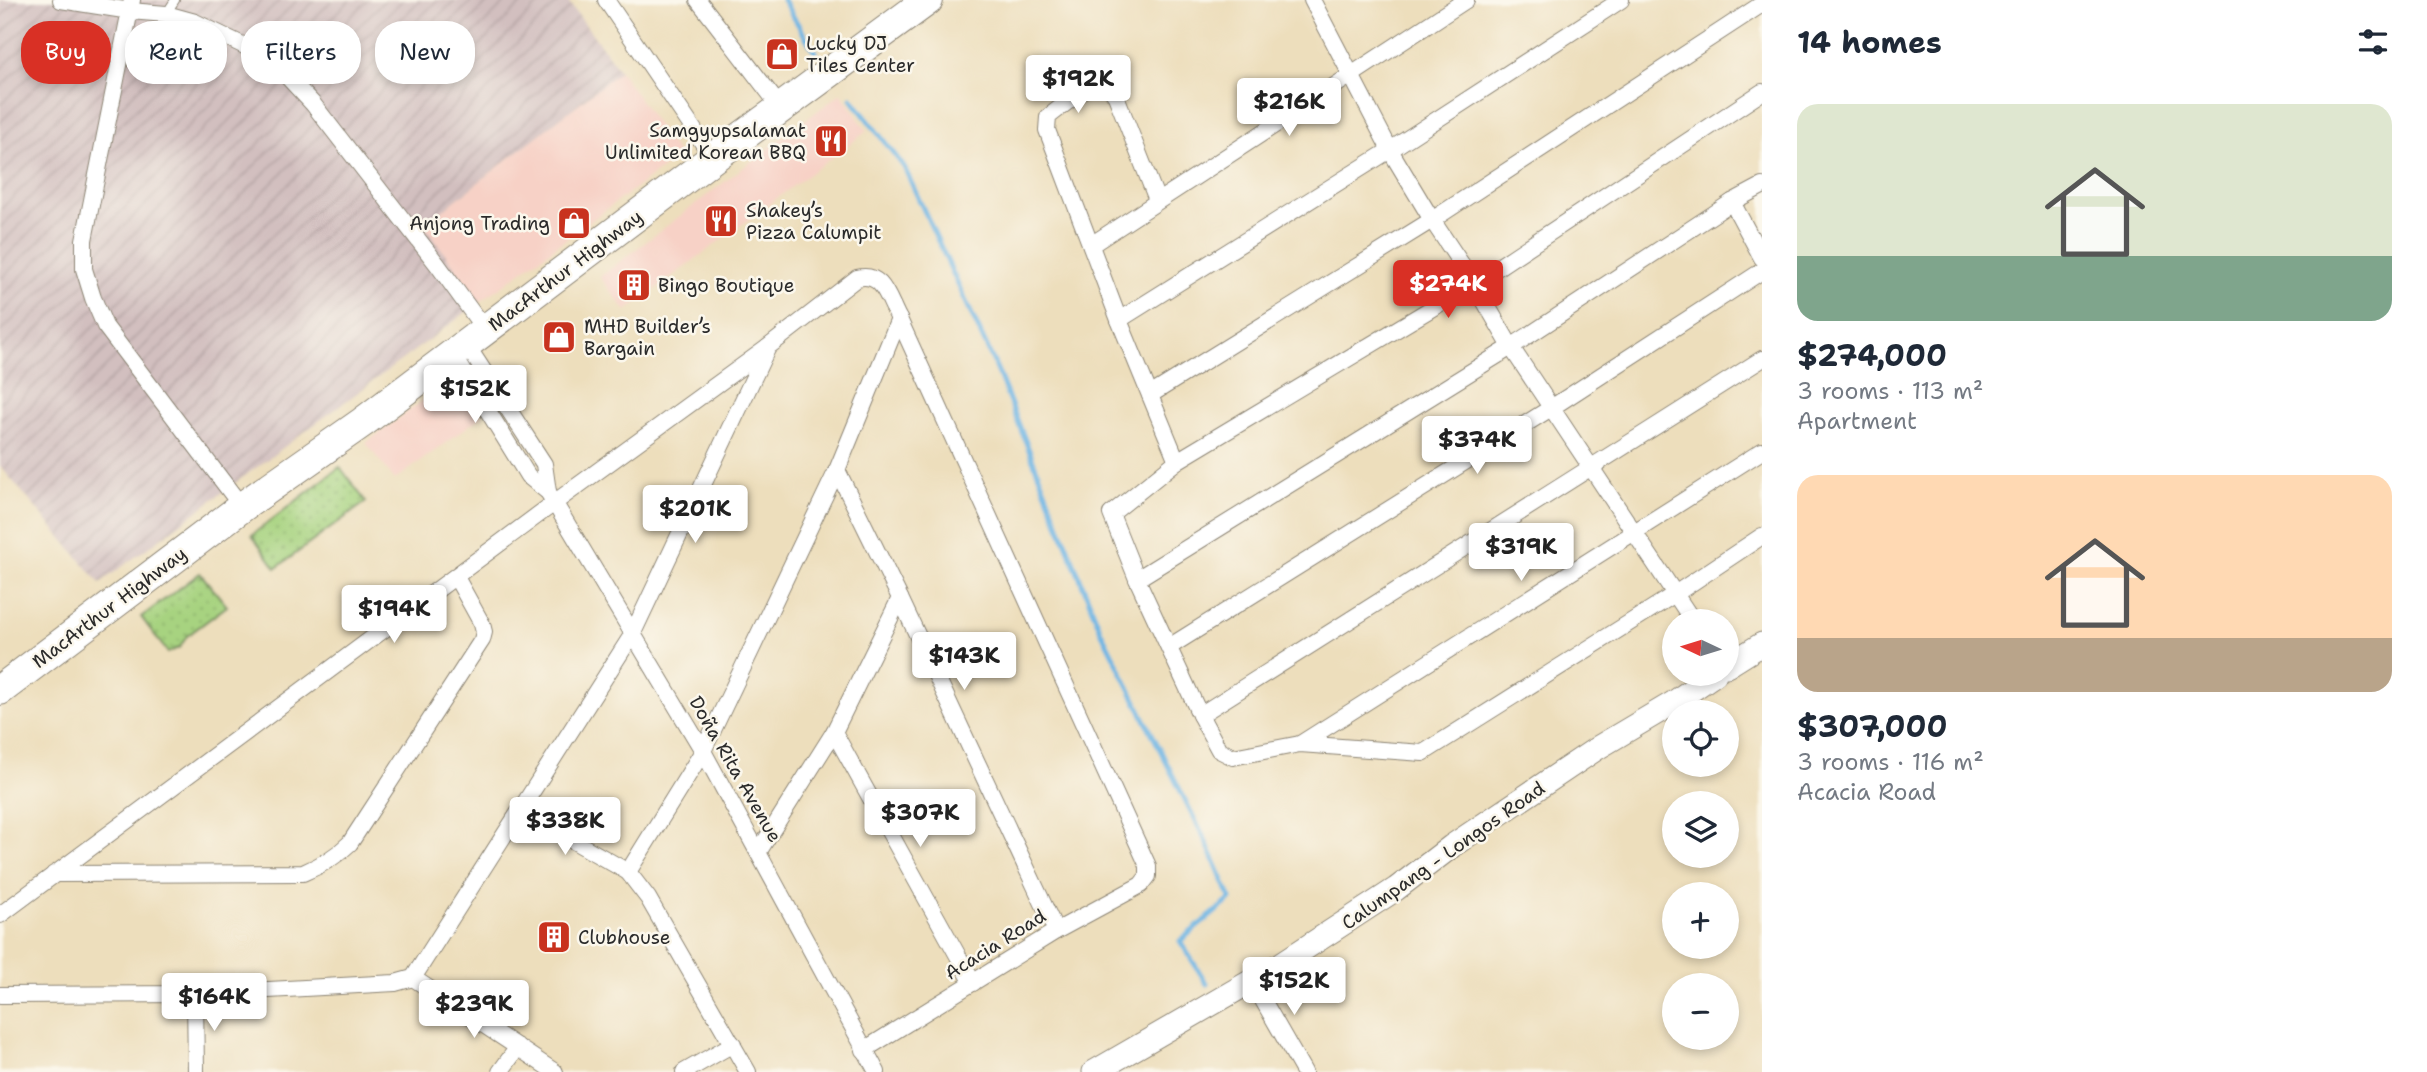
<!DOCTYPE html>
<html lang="en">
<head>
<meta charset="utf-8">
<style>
	:root { --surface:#fff; --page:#f2f2f3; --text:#1f2937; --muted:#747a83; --accent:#d93025 }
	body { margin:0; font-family:"Shantell Sans",sans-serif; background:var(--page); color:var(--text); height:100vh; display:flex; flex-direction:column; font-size:26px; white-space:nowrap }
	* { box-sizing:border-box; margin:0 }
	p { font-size:23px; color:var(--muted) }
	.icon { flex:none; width:38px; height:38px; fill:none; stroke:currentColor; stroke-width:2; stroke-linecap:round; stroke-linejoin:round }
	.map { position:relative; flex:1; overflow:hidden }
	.side { display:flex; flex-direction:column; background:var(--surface); width:665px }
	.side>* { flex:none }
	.guide { position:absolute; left:21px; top:21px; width:665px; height:63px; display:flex; gap:14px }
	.needle { width:46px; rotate:274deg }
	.buttons { position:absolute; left:1662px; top:609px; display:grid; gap:14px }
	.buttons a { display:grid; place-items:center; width:77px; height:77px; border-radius:50%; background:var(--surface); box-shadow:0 4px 10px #0003; font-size:35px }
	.price { position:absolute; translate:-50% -60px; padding:0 16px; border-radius:7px; background:#fff; color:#222; font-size:23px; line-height:46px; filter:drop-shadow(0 2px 4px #0008) }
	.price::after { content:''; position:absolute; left:50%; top:42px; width:21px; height:16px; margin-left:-10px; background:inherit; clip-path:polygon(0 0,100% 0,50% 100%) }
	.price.current { background:var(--accent); color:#fff }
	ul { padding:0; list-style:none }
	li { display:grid; align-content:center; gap:14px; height:371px; padding:0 35px }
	li span { display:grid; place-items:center; height:217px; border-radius:21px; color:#555 }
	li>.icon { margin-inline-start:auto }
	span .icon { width:126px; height:126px; fill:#fffc; stroke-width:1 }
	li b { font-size:30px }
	h2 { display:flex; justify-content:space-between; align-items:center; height:84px; padding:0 35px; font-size:30px }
	.chip { padding:0 24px; border-radius:28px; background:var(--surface); box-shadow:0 4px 10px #0003; font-size:24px; line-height:63px }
	.chip.current { background:var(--accent); color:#fff }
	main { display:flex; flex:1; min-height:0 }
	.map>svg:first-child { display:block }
	.built { fill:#f7d1c6 }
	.industrial { fill:url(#industrial-furrows) }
	.grass { fill:url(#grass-dots); stroke:#697f56; stroke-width:2 }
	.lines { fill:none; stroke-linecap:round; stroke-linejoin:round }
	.stream { stroke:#6cb4e3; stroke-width:5 }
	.lane-casing { stroke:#8c8474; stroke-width:10 }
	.street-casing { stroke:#8c8474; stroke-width:18 }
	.secondary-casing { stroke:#8c8474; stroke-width:25 }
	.highway-casing { stroke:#8c8474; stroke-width:32 }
	.lane { stroke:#fff; stroke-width:8 }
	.street { stroke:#fff; stroke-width:16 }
	.secondary { stroke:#fff; stroke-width:23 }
	.highway { stroke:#fff; stroke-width:30 }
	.labels { text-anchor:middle; stroke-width:5; stroke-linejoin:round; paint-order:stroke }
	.poi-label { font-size:19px; fill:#2b2b2b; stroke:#fbf7ec; text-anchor:start }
	.street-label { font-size:19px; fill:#2b2b2b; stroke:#fbf7ec }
</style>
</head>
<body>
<main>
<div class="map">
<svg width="1762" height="1072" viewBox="0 0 1762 1072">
	<defs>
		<pattern id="industrial-furrows" width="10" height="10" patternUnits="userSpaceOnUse" patternTransform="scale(1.75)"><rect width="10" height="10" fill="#d2bfbf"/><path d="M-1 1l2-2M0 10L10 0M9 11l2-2" fill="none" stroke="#b4a4a4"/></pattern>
		<pattern id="grass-dots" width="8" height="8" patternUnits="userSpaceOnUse" patternTransform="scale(1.75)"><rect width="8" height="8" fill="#a7d380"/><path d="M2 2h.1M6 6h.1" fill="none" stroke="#90b56f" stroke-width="1.8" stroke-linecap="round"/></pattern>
	</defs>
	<rect width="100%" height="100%" fill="#fbf7ec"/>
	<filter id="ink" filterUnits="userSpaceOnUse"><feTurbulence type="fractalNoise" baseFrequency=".0143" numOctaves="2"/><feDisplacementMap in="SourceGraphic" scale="14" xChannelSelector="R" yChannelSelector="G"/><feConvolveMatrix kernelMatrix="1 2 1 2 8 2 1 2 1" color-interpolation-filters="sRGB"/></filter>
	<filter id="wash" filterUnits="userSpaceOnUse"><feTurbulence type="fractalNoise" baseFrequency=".00686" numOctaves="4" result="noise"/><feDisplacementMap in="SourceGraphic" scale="28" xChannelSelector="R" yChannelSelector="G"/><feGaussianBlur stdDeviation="1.57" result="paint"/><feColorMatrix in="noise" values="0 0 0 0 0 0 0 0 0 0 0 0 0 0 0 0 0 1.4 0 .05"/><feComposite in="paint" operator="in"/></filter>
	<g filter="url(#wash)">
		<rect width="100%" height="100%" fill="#eddebc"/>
		<!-- built -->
		<g class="built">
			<path d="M 620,71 L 679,156 L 480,302 L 424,225 Z"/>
			<path d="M 841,93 L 867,131 L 626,311 L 600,277 Z"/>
			<path d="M 457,375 L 482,416 L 395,480 L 366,443 Z"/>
		</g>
		<!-- industrial -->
		<path class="industrial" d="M 0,0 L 567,0 L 620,71 L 424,225 L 480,302 L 100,583 L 0,466 Z"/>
		<!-- grass -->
		<g class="grass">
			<path d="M 340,467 L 366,502 L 276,568 L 252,535 Z"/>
			<path d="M 200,573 L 227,606 L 187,636 L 180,647 L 168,653 L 141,617 Z"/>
		</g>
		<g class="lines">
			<!-- stream -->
			<g class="stream">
				<path d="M 783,0 L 815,52"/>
				<path d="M 851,98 L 904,167 L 996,367 L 1101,631 L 1207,844 L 1231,899 L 1180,941 L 1207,984"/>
			</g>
		</g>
	</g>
	<g filter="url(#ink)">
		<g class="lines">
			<!-- lane casing -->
			<g class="lane-casing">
				<path id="lane" d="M 166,14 L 175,0"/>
			</g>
			<!-- street casing -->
			<g class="street-casing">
				<g id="street">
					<path d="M 61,0 L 130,11 L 166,14 L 195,22 L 255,51 L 285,74 L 313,104 L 437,264 L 485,330"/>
					<path d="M 132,0 L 84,240 L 84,269 L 93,298 L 105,326 L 242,507"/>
					<path d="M 606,0 L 713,158"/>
					<path d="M 698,0 L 781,108"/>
					<path d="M 1312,0 L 1390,150 L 1432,220 L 1474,283 L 1511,347 L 1693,621"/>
					<path d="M 1762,92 L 1474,283 L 1177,461 L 1111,514 L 1137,579 L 1200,715 L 1219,750 L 1233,757 L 1300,744 L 1423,753 L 1675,594 L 1762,536"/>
					<path d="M 1157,200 L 1116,96 C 1109,86 1105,82 1093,82 L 1048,117 L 1047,130 L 1119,320 L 1177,461"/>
					<path d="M 1732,202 L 1762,258"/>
					<path d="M 1091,245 L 1466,0"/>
					<path d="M 1119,320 L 1390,150 L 1621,0"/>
					<path d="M 466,344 L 544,464 L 548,492"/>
					<path d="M 453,354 L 528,476 L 548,492 L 703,751 L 877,1072"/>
					<path d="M 1150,395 L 1432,220 L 1762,4"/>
					<path d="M 837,470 L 900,598 L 1056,931"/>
					<path d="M 1137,579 L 1511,347 L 1732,202 L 1762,186"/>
					<path d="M 1169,647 L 1551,408 L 1762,271"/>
					<path d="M 1200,715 L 1762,359"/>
					<path d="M 834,732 L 973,983"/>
					<path d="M 1300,744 L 1762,451"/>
					<path d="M 521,811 L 628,872"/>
					<path d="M 759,851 L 834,732 L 900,598"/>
					<path d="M 54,874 L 303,873 C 322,865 336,857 350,843 L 482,640 L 484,632 L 482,624 L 456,577"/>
					<path d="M 0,915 L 554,503 L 767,348"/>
					<path d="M 413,978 L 555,1072"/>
					<path d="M 1252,981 L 1304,1072"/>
					<path d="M 195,994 L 196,1072"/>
					<path d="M 0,995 L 195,994 L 395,983 L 413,978 L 632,635 L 768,347 L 857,278 C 883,271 888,299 899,319 L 1148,866 L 1148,876 L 1141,885 L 1056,931 L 864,1050"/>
					<path d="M 500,1072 L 518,1047"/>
					<path d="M 684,1072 L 733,1044"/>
					<path d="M 748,1072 L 648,898 L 628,872 L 703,751 L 837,470 L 899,319"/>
				</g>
			</g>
			<!-- secondary casing -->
			<g class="secondary-casing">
				<g id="secondary">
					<path d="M 1727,666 L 1762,644"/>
					<path d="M 1094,1072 L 1281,964 L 1396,889 L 1452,846 L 1599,747 L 1673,703 L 1715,674"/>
				</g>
			</g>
			<!-- highway casing -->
			<g class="highway-casing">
				<path id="highway" d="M 0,690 L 242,507 L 363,422 L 713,158 L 928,0"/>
			</g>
			<!-- lane -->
			<use href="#lane" class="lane"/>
			<!-- street -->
			<use href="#street" class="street"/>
			<!-- secondary -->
			<use href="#secondary" class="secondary"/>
			<!-- highway -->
			<use href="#highway" class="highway"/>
		</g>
	</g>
	<!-- icons -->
	<defs>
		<g id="shop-square" transform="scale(1.75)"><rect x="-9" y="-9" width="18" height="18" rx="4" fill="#c8321e" stroke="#fbf7ec"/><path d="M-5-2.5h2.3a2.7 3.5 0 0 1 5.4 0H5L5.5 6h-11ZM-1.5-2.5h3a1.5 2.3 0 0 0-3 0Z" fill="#fff"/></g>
		<g id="restaurant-square" transform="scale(1.75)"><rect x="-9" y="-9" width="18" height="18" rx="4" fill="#c8321e" stroke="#fbf7ec"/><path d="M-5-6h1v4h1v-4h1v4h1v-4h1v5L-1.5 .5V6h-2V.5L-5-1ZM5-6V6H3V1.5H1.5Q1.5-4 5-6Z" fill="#fff"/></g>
		<g id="building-square" transform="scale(1.75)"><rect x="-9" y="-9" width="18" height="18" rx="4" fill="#c8321e" stroke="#fbf7ec"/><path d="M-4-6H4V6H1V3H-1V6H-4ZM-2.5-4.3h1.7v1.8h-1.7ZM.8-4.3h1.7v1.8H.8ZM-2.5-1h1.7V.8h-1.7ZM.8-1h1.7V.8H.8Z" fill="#fff"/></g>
	</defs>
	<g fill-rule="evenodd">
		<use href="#shop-square" x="782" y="54"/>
		<use href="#restaurant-square" x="831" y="141"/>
		<use href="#restaurant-square" x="721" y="221"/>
		<use href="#shop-square" x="574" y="223"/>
		<use href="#building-square" x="634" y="285"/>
		<use href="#shop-square" x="559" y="337"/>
		<use href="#building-square" x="554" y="937"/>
	</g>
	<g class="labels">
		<!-- poi labels -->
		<g class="poi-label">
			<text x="806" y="50">Lucky DJ<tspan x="806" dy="22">Tiles Center</tspan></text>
			<text x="806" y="137" text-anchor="end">Samgyupsalamat<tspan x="806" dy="22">Unlimited Korean BBQ</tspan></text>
			<text x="746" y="217">Shakey’s<tspan x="746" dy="22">Pizza Calumpit</tspan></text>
			<text x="550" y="230" text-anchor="end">Anjong Trading</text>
			<text x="658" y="292">Bingo Boutique</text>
			<text x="584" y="333">MHD Builder’s<tspan x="584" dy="22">Bargain</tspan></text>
			<text x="578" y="944">Clubhouse</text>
		</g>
		<!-- street labels -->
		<g class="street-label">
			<text transform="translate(565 270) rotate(-37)" y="7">MacArthur Highway</text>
			<text transform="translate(109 607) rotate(-37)" y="7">MacArthur Highway</text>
			<text transform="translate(736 769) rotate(60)" y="7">Doña Rita Avenue</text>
			<text transform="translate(1443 855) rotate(-35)" y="7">Calumpang - Longos Road</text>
			<text transform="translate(995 944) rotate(-32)" y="7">Acacia Road</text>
		</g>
	</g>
</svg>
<div class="buttons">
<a><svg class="needle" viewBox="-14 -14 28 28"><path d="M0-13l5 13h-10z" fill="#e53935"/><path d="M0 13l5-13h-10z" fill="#747a83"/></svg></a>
<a><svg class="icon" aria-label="locate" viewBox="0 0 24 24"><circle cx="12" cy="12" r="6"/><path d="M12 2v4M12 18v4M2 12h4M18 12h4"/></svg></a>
<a><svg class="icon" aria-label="layers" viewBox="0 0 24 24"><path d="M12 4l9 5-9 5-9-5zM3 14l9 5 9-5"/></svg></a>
<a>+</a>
<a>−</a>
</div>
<b class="price" style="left:1078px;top:115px">$192K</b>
<b class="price" style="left:1289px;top:138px">$216K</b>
<b class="price current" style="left:1448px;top:320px">$274K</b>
<b class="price" style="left:475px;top:425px">$152K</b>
<b class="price" style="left:1477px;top:476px">$374K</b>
<b class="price" style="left:695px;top:545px">$201K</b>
<b class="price" style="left:1521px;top:583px">$319K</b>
<b class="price" style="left:394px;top:645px">$194K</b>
<b class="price" style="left:964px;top:692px">$143K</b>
<b class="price" style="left:920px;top:849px">$307K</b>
<b class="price" style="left:565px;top:857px">$338K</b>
<b class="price" style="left:1294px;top:1017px">$152K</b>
<b class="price" style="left:214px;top:1033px">$164K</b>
<b class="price" style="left:474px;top:1040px">$239K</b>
<div class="guide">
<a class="chip current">Buy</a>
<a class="chip">Rent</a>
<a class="chip">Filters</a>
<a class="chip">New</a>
</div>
</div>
<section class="side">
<h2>14 homes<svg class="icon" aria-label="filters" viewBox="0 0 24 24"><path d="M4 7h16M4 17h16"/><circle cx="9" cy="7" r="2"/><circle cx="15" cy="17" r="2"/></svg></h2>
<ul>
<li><span style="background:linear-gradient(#dfe7d0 70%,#7fa58c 0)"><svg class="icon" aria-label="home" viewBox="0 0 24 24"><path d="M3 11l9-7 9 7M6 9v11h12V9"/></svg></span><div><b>$274,000</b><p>3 rooms · 113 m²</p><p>Apartment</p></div></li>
<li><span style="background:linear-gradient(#ffd9b3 75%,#b9a48a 0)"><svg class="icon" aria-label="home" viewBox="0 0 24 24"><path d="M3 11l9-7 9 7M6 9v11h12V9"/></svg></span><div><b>$307,000</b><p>3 rooms · 116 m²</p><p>Acacia Road</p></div></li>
</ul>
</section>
</main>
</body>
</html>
